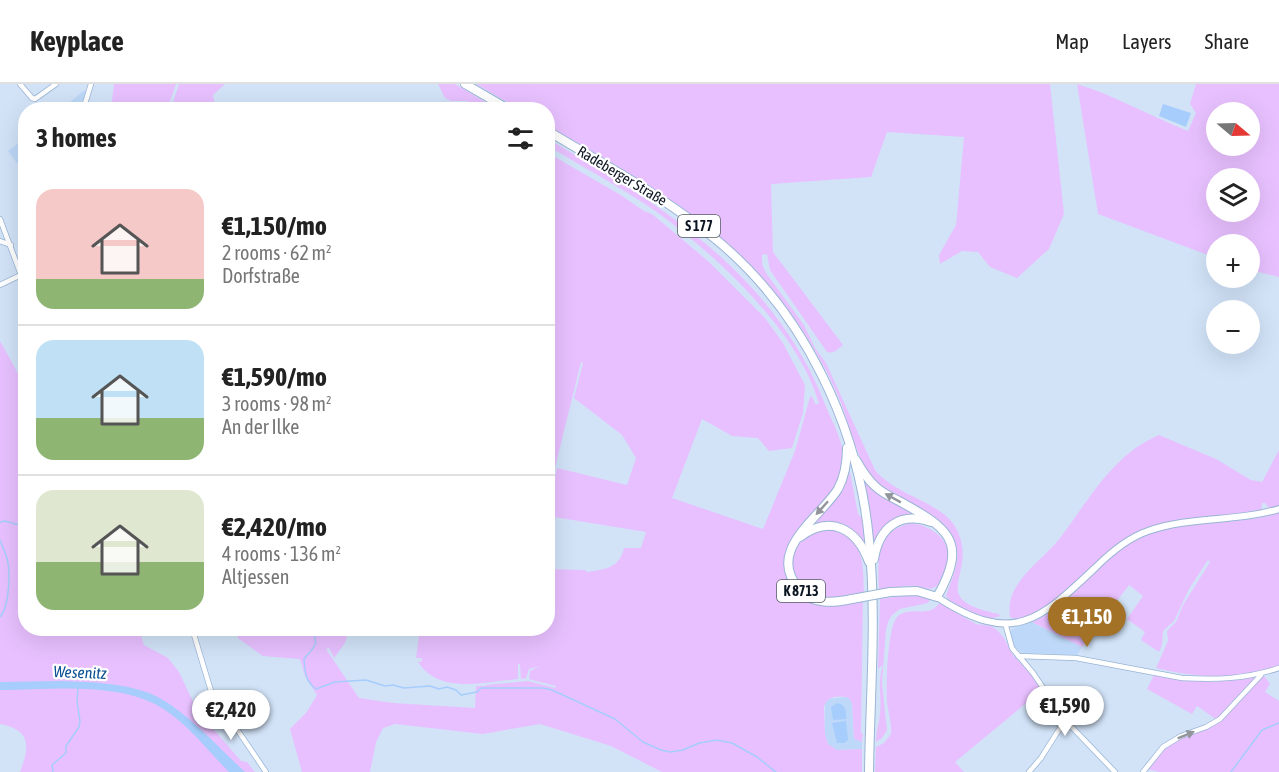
<!DOCTYPE html>
<html lang="en">
<head>
<meta charset="utf-8">
<style>
	:root { --surface:#fff; --page:#f6f6f6; --text:#222; --muted:#767676; --line:#e0e0e0; --accent:#a37227 }
	body { margin:0; font-family:"Asap Condensed",sans-serif; background:var(--page); color:var(--text); height:100vh; display:flex; flex-direction:column; font-size:22px; white-space:nowrap }
	* { box-sizing:border-box; margin:0 }
	p { font-size:20px; color:var(--muted) }
	.icon { flex:none; width:33px; height:33px; fill:none; stroke:currentColor; stroke-width:2; stroke-linecap:round; stroke-linejoin:round }
	.map { position:relative; flex:1; overflow:hidden }
	.details { position:absolute; left:18px; top:18px; width:537px; height:534px; display:flex; flex-direction:column; background:var(--surface); border-radius:24px; box-shadow:0 6px 24px #0002 }
	.details>* { flex:none }
	.needle { width:39px; rotate:109deg }
	.controls { position:absolute; left:1206px; top:18px; display:grid; gap:12px }
	.controls a { display:grid; place-items:center; width:54px; height:54px; border-radius:50%; background:var(--surface); box-shadow:0 6px 24px #0002; font-size:30px }
	.price { position:absolute; translate:-50% -51px; padding:0 14px; border-radius:21px; background:#fff; color:#222; font-size:20px; line-height:39px; filter:drop-shadow(0 2px 3px #0008) }
	.price::after { content:''; position:absolute; left:50%; top:36px; width:18px; height:14px; margin-left:-9px; background:inherit; clip-path:polygon(0 0,100% 0,50% 100%) }
	.price.current { background:var(--accent); color:#fff }
	ul { padding:0; list-style:none }
	li { display:flex; align-items:center; gap:18px; height:150px; padding:0 18px }
	li+li { border-top:2px solid var(--line) }
	li span { display:grid; place-items:center; flex:none; width:168px; height:120px; border-radius:18px; color:#555 }
	li>.icon { margin-inline-start:auto }
	span .icon { width:72px; height:72px; fill:#fffc; stroke-width:1 }
	li b { font-size:26px }
	h2 { display:flex; justify-content:space-between; align-items:center; height:72px; padding:0 18px; font-size:26px }
	header { display:flex; align-items:center; gap:36px; box-sizing:border-box; height:84px; padding:0 30px; background:var(--surface); border-bottom:2px solid var(--line) }
	header strong { font-size:28px }
	nav { display:flex; gap:33px; margin-inline-start:auto; font-size:21px }
	.map>svg:first-child { display:block }
	.built { fill:#bdd8f8 }
	.green { fill:#e8c0ff; fill-rule:evenodd }
	.water { fill:#a6cdfb }
	.lines { fill:none; stroke-linecap:round; stroke-linejoin:round }
	.stream { stroke:#a6cdfb; stroke-width:1.5 }
	.minor-casing { stroke:#99b4d5; stroke-width:6 }
	.tertiary-casing { stroke:#99b4d5; stroke-width:8 }
	.trunk-casing { stroke:#99b4d5; stroke-width:10 }
	.minor { stroke:#fff; stroke-width:4.5 }
	.tertiary { stroke:#fff; stroke-width:6 }
	.trunk { stroke:#fff; stroke-width:8 }
	.trunk-bridge-casing { stroke:#99b4d5; stroke-width:10; stroke-linecap:butt }
	.trunk-bridge { stroke:#fff; stroke-width:8 }
	.oneway { fill:#92969c }
	.labels { text-anchor:middle; stroke-width:4.5; stroke-linejoin:round; paint-order:stroke }
	.shield { fill:#fff; stroke:#555c64; stroke-width:1.5 }
	.shield-label { font-size:14px; font-weight:bold; fill:#0c1622 }
	.street-label { font-size:15px; fill:#0c1622; stroke:#fff }
	.water-label { font-size:16px; font-style:italic; fill:#0a5093; stroke:#fff }
</style>
</head>
<body>
<header>
<strong>Keyplace</strong>
<nav><a>Map</a><a>Layers</a><a>Share</a></nav>
</header>
<div class="map">
<svg width="1279" height="688" viewBox="0 0 1279 688">
	<rect width="100%" height="100%" fill="#d2e3f8"/>
	<!-- built -->
	<g class="built">
		<path d="M 83,7 L 86,7 L 79,25 L 61,26 Z"/>
		<path d="M 25,54 L 25,90 L 8,67 Z"/>
		<path d="M 1032,538 L 1037,541 L 1082,563 L 1077,571 L 1022,569 L 1014,562 L 1010,548 L 1012,545 Z"/>
		<path d="M 845,613 L 849,614 L 852,620 L 854,655 L 862,658 L 862,665 L 837,666 L 828,660 L 825,650 L 825,619 L 829,615 Z"/>
	</g>
	<!-- green -->
	<g class="green">
		<path d="M 114,0 L 176,0 L 169,20 L 163,25 L 111,25 Z"/>
		<path d="M 179,0 L 225,0 L 213,11 L 215,22 L 175,25 L 173,18 Z"/>
		<path d="M 438,0 L 455,0 L 497,25 L 486,25 L 467,17 L 451,17 L 445,14 Z"/>
		<path d="M 476,0 L 1050,0 L 1064,130 L 1049,165 L 1017,194 L 990,183 L 978,168 L 962,167 L 940,180 L 939,171 L 956,141 L 964,53 L 887,48 L 871,93 L 771,100 L 773,168 L 843,261 C 838,265 834,270 827,268 L 770,186 L 767,170 L 762,171 L 762,180 L 766,189 L 804,241 L 815,264 L 826,279 L 875,386 C 896,412 942,418 956,444 C 981,491 922,514 999,530 L 1000,532 C 984,539 956,526 946,512 C 950,499 957,486 957,472 C 958,425 892,422 869,390 C 858,375 848,338 841,319 C 830,293 816,266 800,243 C 741,149 642,96 548,42 L 548,26 L 519,25 Z"/>
		<path d="M 1077,0 C 1116,12 1150,32 1188,47 L 1196,29 L 1190,20 L 1196,0 L 1279,0 L 1279,193 L 1250,186 L 1250,160 L 1216,160 L 1216,174 L 1098,130 ZM 1250,28 L 1250,62 L 1216,62 L 1216,28 ZM 1216,94 L 1250,94 L 1250,128 L 1216,128 Z"/>
		<path d="M 548,55 C 665,123 776,191 827,325 C 834,341 846,363 843,381 C 836,417 798,434 787,468 L 800,510 L 839,521 L 863,518 L 861,649 L 863,649 L 862,658 L 854,655 L 852,620 L 849,614 C 840,611 826,612 824,623 L 825,650 L 828,660 L 837,666 L 862,665 L 862,688 L 662,688 L 611,662 L 540,640 L 483,650 L 395,640 L 383,644 L 376,658 L 370,688 L 302,688 L 290,645 L 306,629 L 317,611 L 305,592 L 300,575 L 263,572 L 239,555 L 233,545 L 349,545 L 345,559 L 334,574 L 329,564 L 326,565 L 359,614 L 393,619 L 475,624 L 476,602 L 486,602 L 486,601 L 528,597 L 555,604 L 556,602 L 529,595 L 530,587 L 540,582 L 529,585 L 526,594 L 521,595 L 520,580 L 518,580 L 518,595 C 485,598 439,611 418,578 L 422,577 L 422,574 L 416,574 L 420,545 L 548,544 L 548,485 L 585,486 L 587,488 C 605,485 619,485 624,464 L 641,464 L 646,448 L 548,432 L 548,422 L 557,384 L 627,401 L 636,374 L 622,351 L 574,314 L 583,279 L 581,278 L 548,412 L 548,69 L 619,110 L 644,127 L 652,130 L 708,177 L 765,234 L 783,259 L 805,301 L 803,329 L 792,364 L 769,367 L 758,354 L 732,352 L 702,335 L 672,414 L 763,445 L 795,367 L 810,313 L 812,312 L 815,320 L 819,320 C 799,247 714,169 654,126 C 620,103 583,83 548,62 Z"/>
		<path d="M 0,257 L 25,302 L 26,544 L 139,545 L 144,561 L 168,574 L 179,588 L 197,626 L 241,677 L 247,678 L 255,688 L 20,688 C 30,662 31,646 0,640 Z"/>
		<path d="M 1159,351 L 1216,375 L 1251,396 L 1262,398 L 1279,366 L 1279,422 L 1270,425 L 1265,419 L 1262,419 L 1261,428 C 1213,434 1159,430 1118,460 C 1096,476 1037,546 1010,533 C 1004,498 1043,477 1060,454 C 1089,416 1113,370 1159,351 Z"/>
		<path d="M 850,388 L 858,430 L 862,434 L 866,464 C 855,441 832,432 809,444 L 844,402 Z"/>
		<path d="M 862,393 L 919,431 L 886,441 L 874,459 Z"/>
		<path d="M 1279,429 L 1279,582 C 1237,597 1198,594 1156,584 L 1168,557 L 1167,547 L 1176,538 L 1183,521 L 1210,478 L 1208,476 L 1189,505 L 1174,537 L 1163,547 L 1162,561 L 1159,568 L 1141,556 L 1145,548 L 1127,535 L 1143,512 L 1129,501 L 1082,563 L 1032,538 C 1074,521 1096,476 1136,456 C 1180,433 1232,444 1279,429 Z"/>
		<path d="M 911,439 C 936,443 957,460 945,488 C 942,493 940,500 935,503 C 929,507 923,503 917,502 C 904,501 891,504 879,506 C 878,475 874,448 911,439 Z"/>
		<path d="M 831,446 C 865,455 863,479 864,509 C 849,512 833,516 818,512 C 795,506 783,474 801,456 C 809,448 820,447 831,446 Z"/>
		<path d="M 916,510 L 930,515 L 928,519 L 900,525 L 892,531 L 888,538 L 886,546 L 882,599 L 887,646 L 882,654 L 876,658 C 876,647 879,640 880,630 C 882,613 877,597 883,581 L 878,585 L 880,515 Z"/>
		<path d="M 939,519 L 976,540 L 991,542 L 997,546 L 1004,554 L 1013,571 L 1030,589 L 1040,604 L 1030,616 L 955,678 L 964,688 L 875,688 L 876,663 L 884,659 L 891,650 C 892,639 888,628 887,618 C 886,602 887,542 898,532 C 912,521 929,535 939,519 Z"/>
		<path d="M 1263,590 L 1270,600 L 1265,608 L 1279,617 L 1279,688 L 1159,688 L 1147,685 L 1163,665 L 1181,653 L 1216,640 Z"/>
		<path d="M 1154,591 L 1181,596 L 1214,598 L 1257,593 L 1217,636 L 1197,622 L 1192,630 L 1147,605 Z"/>
	</g>
	<!-- water -->
	<g class="water">
		<path d="M 1163,20 L 1191,29 L 1186,43 L 1159,32 Z"/>
		<path d="M 63,597 C 91,598 122,599 149,609 C 182,622 219,664 245,688 L 229,688 C 208,667 188,640 162,624 C 118,597 50,606 0,606 L 0,598 Z"/>
		<path d="M 837,619 C 846,621 846,626 846,635 L 833,636 L 831,623 Z"/>
		<path d="M 846,637 L 848,656 L 844,659 L 837,659 L 832,639 Z"/>
	</g>
	<g class="lines">
		<!-- stream -->
		<g class="stream">
			<path d="M 0,438 L 5,437 L 26,443"/>
			<path d="M 0,456 C 2,462 6,469 7,475 C 11,488 9,523 0,533"/>
			<path d="M 310,544 C 322,562 312,564 304,575 C 305,588 305,597 316,605 L 335,598 L 366,596 L 385,602 L 393,601 L 404,604 L 430,602 L 439,605 L 447,603 L 456,606 L 461,611 L 477,608 L 481,604 L 543,604 L 552,606 L 615,635 L 643,658 L 661,666 L 670,668 L 683,666 L 699,659 L 717,656 L 732,659 L 757,673 L 776,688"/>
			<path d="M 53,688 L 52,681 L 66,669 L 66,662 L 79,643 L 80,637 L 77,618 L 78,604"/>
			<path d="M 1231,688 L 1262,646 L 1279,639"/>
		</g>
		<!-- minor casing -->
		<g class="minor-casing">
			<g id="minor">
				<path d="M 20,0 L 32,14 L 35,15 L 56,0"/>
				<path d="M 83,26 L 91,0"/>
				<path d="M 0,135 L 21,191 L 26,195"/>
				<path d="M 0,157 L 11,161"/>
				<path d="M 0,201 L 21,191"/>
				<path d="M 1005,539 L 1012,564 L 1033,589 L 1065,636 L 1115,688"/>
				<path d="M 192,544 L 211,607 L 266,688"/>
				<path d="M 1018,572 L 1076,574 L 1182,594 C 1216,596 1246,595 1279,584"/>
				<path d="M 1029,688 L 1041,674 L 1065,636"/>
				<path d="M 1143,688 L 1163,663 L 1181,652 L 1206,643 L 1220,635 L 1261,591"/>
			</g>
		</g>
		<!-- tertiary casing -->
		<g class="tertiary-casing">
			<path id="tertiary" d="M 937,513 C 1012,562 1038,538 1096,483 C 1111,468 1128,454 1148,447 C 1191,432 1236,438 1279,425"/>
		</g>
		<!-- trunk casing -->
		<g class="trunk-casing">
			<g id="trunk">
				<path d="M 465,0 L 510,26"/>
				<path d="M 548,47 C 606,82 667,114 719,158 C 805,230 859,345 869,456 C 877,533 870,611 869,688"/>
				<path d="M 847,364 C 847,379 845,392 838,405 C 820,434 764,467 800,506 C 814,521 833,519 852,515"/>
				<path d="M 856,376 C 861,385 867,395 875,402 C 882,409 891,413 899,417 C 948,444 969,457 937,513 L 917,507 L 890,508"/>
				<path d="M 800,453 C 831,430 857,445 869,478"/>
				<path d="M 874,475 C 879,444 899,427 931,438"/>
			</g>
		</g>
		<!-- minor -->
		<use href="#minor" class="minor"/>
		<!-- tertiary -->
		<use href="#tertiary" class="tertiary"/>
		<!-- trunk -->
		<use href="#trunk" class="trunk"/>
		<!-- trunk-bridge casing -->
		<g class="trunk-bridge-casing">
			<path id="trunk-bridge" d="M 852,515 L 890,508"/>
		</g>
		<!-- trunk-bridge -->
		<use href="#trunk-bridge" class="trunk-bridge"/>
	</g>
	<!-- one-way arrows -->
	<defs><path id="oneway-solid" d="M-6-.8H1V-3.2L6.5 0L1 3.2V.8H-6Z" transform="scale(1.5)"/></defs>
	<g class="oneway">
		<use href="#oneway-solid" transform="translate(893 414) rotate(-151)"/>
		<use href="#oneway-solid" transform="translate(822 424) rotate(132)"/>
		<use href="#oneway-solid" transform="translate(1186 651) rotate(-22)"/>
	</g>
	<g class="labels">
		<!-- shield labels -->
		<g class="shield">
			<rect x="678" y="131" width="42" height="22" rx="4.5"/>
			<rect x="777" y="496" width="48" height="22" rx="4.5"/>
		</g>
		<g class="shield-label">
			<text x="699" y="147">S 177</text>
			<text x="801" y="512">K 8713</text>
		</g>
		<!-- street labels -->
		<g class="street-label">
			<text transform="translate(622 92) rotate(31)" y="5">Radeberger Straße</text>
		</g>
		<!-- water labels -->
		<g class="water-label">
			<text transform="translate(80 588) rotate(2)" y="6">Wesenitz</text>
		</g>
	</g>
</svg>
<div class="controls">
<a><svg class="needle" viewBox="-14 -14 28 28"><path d="M0-13l5 13h-10z" fill="#e53935"/><path d="M0 13l5-13h-10z" fill="#767676"/></svg></a>
<a><svg class="icon" aria-label="layers" viewBox="0 0 24 24"><path d="M12 4l9 5-9 5-9-5zM3 14l9 5 9-5"/></svg></a>
<a>+</a>
<a>−</a>
</div>
<b class="price current" style="left:1087px;top:564px">€1,150</b>
<b class="price" style="left:1065px;top:653px">€1,590</b>
<b class="price" style="left:231px;top:657px">€2,420</b>
<section class="details">
<h2>3 homes<svg class="icon" aria-label="filters" viewBox="0 0 24 24"><path d="M4 7h16M4 17h16"/><circle cx="9" cy="7" r="2"/><circle cx="15" cy="17" r="2"/></svg></h2>
<ul>
<li><span style="background:linear-gradient(#f6c9c9 75%,#8fb573 0)"><svg class="icon" aria-label="home" viewBox="0 0 24 24"><path d="M3 11l9-7 9 7M6 9v11h12V9"/></svg></span><div><b>€1,150/mo</b><p>2 rooms · 62 m²</p><p>Dorfstraße</p></div></li>
<li><span style="background:linear-gradient(#bfe0f5 65%,#8fb573 0)"><svg class="icon" aria-label="home" viewBox="0 0 24 24"><path d="M3 11l9-7 9 7M6 9v11h12V9"/></svg></span><div><b>€1,590/mo</b><p>3 rooms · 98 m²</p><p>An der Ilke</p></div></li>
<li><span style="background:linear-gradient(#dfe7d0 60%,#8fb573 0)"><svg class="icon" aria-label="home" viewBox="0 0 24 24"><path d="M3 11l9-7 9 7M6 9v11h12V9"/></svg></span><div><b>€2,420/mo</b><p>4 rooms · 136 m²</p><p>Altjessen</p></div></li>
</ul>
</section>
</div>
</body>
</html>
